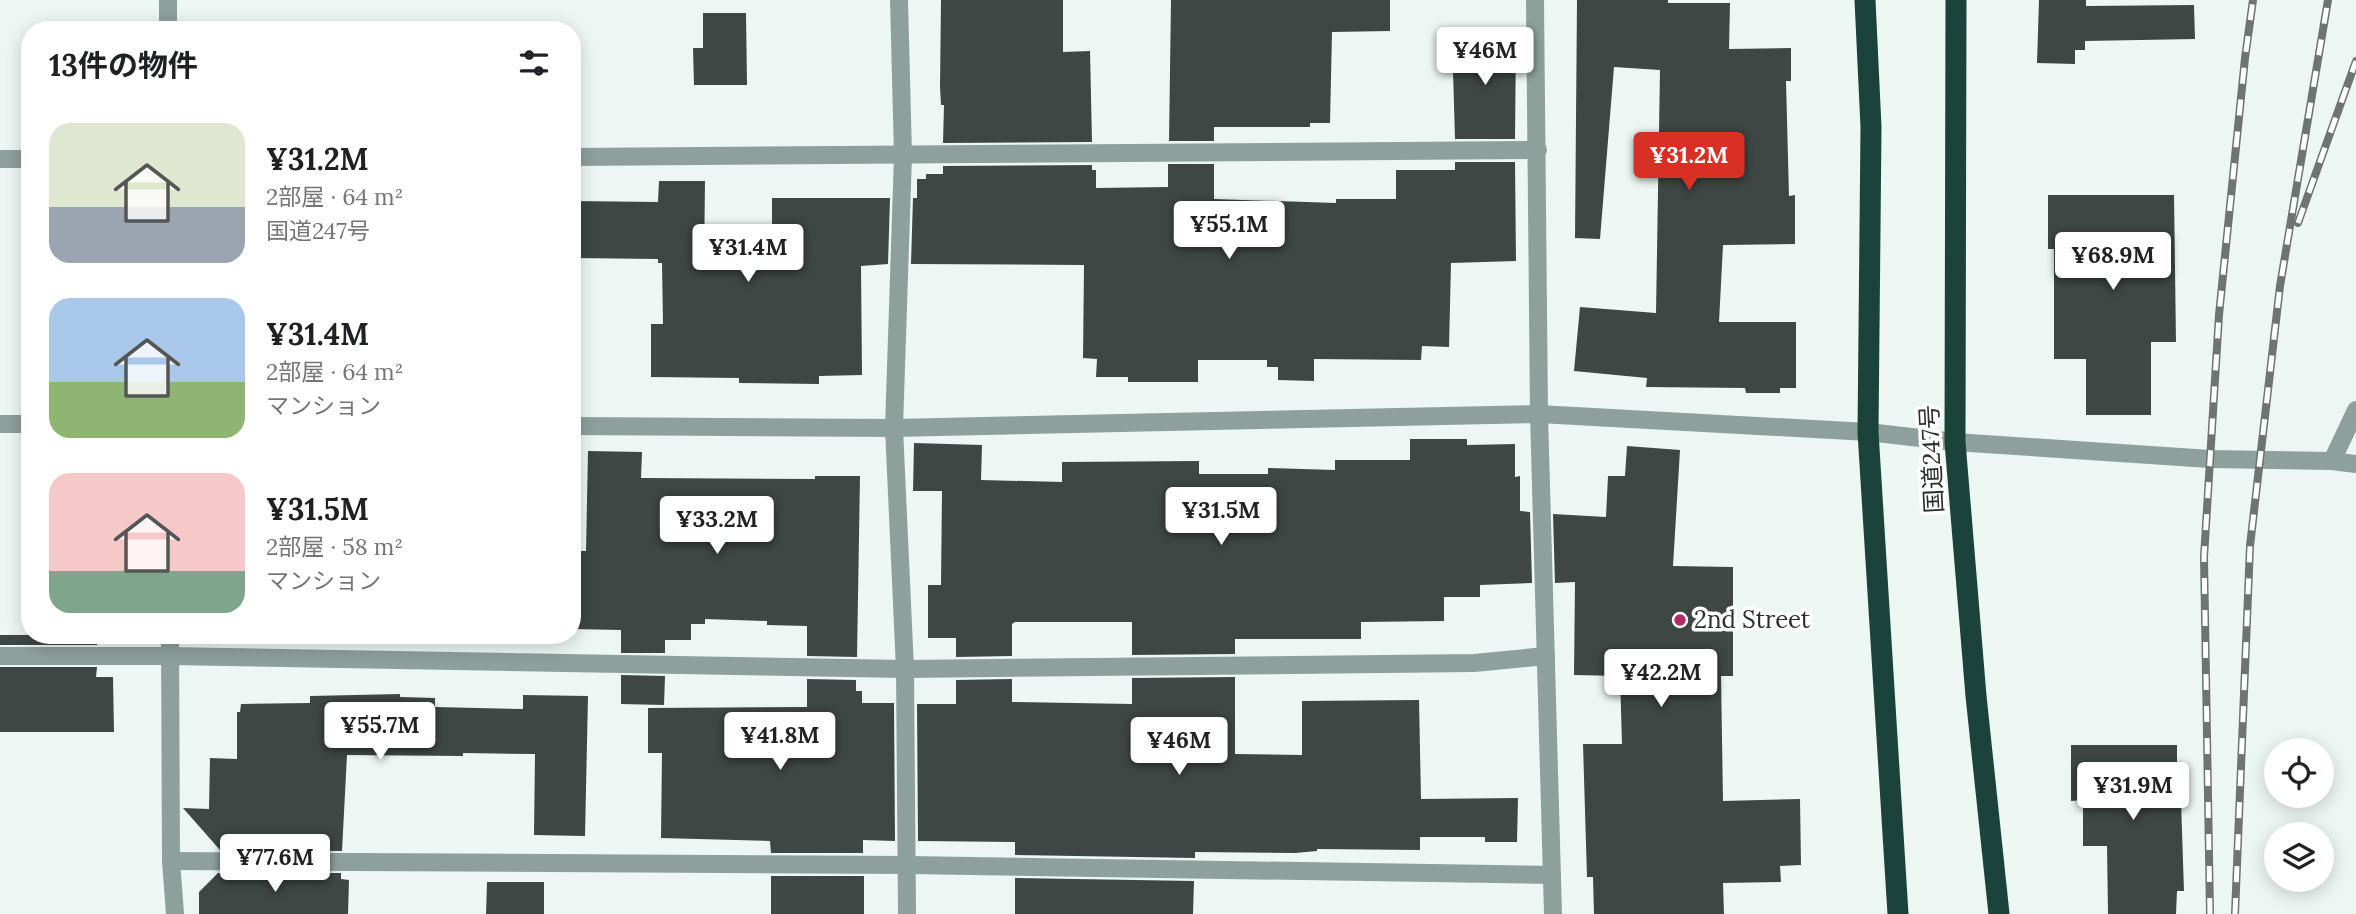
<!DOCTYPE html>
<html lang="ja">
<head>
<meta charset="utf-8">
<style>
	:root { --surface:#fff; --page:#f2f2f2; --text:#202124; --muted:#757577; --accent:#d93025 }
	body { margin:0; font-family:Lora,"Noto Sans JP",serif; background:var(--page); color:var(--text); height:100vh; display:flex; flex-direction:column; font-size:26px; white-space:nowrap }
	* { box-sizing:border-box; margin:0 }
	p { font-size:23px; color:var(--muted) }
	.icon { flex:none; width:38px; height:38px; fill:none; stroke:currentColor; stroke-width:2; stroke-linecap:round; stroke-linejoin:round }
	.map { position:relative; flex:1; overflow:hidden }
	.sheet { position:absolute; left:21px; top:21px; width:560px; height:623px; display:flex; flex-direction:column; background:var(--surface); border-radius:28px; box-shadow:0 4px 18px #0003 }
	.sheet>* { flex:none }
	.tools { position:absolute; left:2264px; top:738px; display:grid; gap:14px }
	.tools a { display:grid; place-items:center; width:70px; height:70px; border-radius:50%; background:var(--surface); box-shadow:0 4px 18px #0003; font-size:35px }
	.price { position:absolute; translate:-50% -60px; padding:0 16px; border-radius:7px; background:#fff; color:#222; font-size:23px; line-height:46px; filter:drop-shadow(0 2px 4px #0008) }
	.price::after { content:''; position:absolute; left:50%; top:42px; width:21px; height:16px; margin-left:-10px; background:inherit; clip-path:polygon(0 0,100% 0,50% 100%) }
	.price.selected { background:var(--accent); color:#fff }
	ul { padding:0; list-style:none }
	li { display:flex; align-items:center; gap:21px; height:175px; padding:0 28px }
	li span { display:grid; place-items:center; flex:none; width:196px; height:140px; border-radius:21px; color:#555 }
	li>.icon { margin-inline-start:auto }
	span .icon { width:84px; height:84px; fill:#fffc; stroke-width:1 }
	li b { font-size:30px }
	h2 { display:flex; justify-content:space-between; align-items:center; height:84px; padding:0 28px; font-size:30px }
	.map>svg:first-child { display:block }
	.building { fill:#3e4744 }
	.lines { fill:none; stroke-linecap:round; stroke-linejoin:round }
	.street { stroke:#8ea09c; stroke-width:18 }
	.highway { stroke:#1b433c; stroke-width:21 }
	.rail-casing { stroke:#6d7472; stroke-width:8 }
	.rail { stroke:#fff; stroke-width:5; stroke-dasharray:16; stroke-linecap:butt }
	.poi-dot { fill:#b52b67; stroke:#fff; stroke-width:2.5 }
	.labels { text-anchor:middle; stroke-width:7; stroke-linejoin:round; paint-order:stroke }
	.street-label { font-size:24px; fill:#2b2f2e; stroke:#fff }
	.poi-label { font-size:24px; fill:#2b2f2e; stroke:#fff; text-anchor:start }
</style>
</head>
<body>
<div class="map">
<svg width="2356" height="914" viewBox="0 0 2356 914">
	<rect width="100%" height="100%" fill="#ecf7f4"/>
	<!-- building -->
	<g class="building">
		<path d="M 941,0 L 1063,0 L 1063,52 L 1090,51 L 1092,142 L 943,143 L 944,105 L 941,105 L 940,87 Z"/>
		<path d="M 1171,0 L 1390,0 L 1390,31 L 1332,32 L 1330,123 L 1310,123 L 1310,127 L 1214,127 L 1214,141 L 1169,141 Z"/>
		<path d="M 1577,0 L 1668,0 L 1668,3 L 1730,3 L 1729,49 L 1791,48 L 1791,81 L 1786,81 L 1789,196 L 1795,195 L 1795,244 L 1723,245 L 1719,322 L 1796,322 L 1796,388 L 1780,388 L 1780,393 L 1746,393 L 1745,388 L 1646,387 L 1647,378 L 1574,371 L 1580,307 L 1656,313 L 1660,70 L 1614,67 L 1600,239 L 1575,238 Z"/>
		<path d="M 2039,0 L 2086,0 L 2086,6 L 2194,5 L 2195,39 L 2085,41 L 2085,50 L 2075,50 L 2075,64 L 2037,63 Z"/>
		<path d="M 703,13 L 746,13 L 747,85 L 694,85 L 693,48 L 703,48 Z"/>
		<path d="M 1516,36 L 1515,139 L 1455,139 L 1452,37 Z"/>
		<path d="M 1455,162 L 1515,162 L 1516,261 L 1451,263 L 1449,347 L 1422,346 L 1421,360 L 1314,359 L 1314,381 L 1278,380 L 1278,367 L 1267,367 L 1267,360 L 1198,360 L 1198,382 L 1128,382 L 1128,377 L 1096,377 L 1097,359 L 1083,358 L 1084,265 L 911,264 L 913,198 L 917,198 L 917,179 L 926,179 L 926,174 L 943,174 L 943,166 L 1092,165 L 1092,170 L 1096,170 L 1096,188 L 1168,187 L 1168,164 L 1214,164 L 1214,199 L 1336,203 L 1336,199 L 1396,199 L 1396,170 L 1455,170 Z"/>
		<path d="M 659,181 L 705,181 L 704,268 L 772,268 L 772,198 L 890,198 L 888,264 L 861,266 L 862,375 L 819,376 L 819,384 L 739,383 L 739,378 L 651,377 L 651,324 L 663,324 L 662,263 L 658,263 L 658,259 L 572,258 L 572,201 L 658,202 Z"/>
		<path d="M 2048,195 L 2174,195 L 2176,342 L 2151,342 L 2151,415 L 2086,415 L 2086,359 L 2054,359 L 2054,249 L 2048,249 Z"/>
		<path d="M 1410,439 L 1467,439 L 1467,445 L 1515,444 L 1515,477 L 1520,476 L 1520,511 L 1530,512 L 1532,583 L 1480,585 L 1480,597 L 1444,597 L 1444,621 L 1361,622 L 1361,639 L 1235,639 L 1235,654 L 1132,655 L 1132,622 L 1015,622 L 1012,624 L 1012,656 L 956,657 L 956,638 L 928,638 L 928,585 L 941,585 L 942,491 L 913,491 L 914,443 L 982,445 L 981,480 L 1062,482 L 1062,462 L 1199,461 L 1199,474 L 1268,474 L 1268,468 L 1335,470 L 1335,460 L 1410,460 Z"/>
		<path d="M 1627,446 L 1680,450 L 1673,566 L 1733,567 L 1733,676 L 1721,676 L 1723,801 L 1800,799 L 1801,865 L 1780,866 L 1781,882 L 1723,883 L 1724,914 L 1594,914 L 1593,877 L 1587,877 L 1583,744 L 1622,744 L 1620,676 L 1574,675 L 1575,582 L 1555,583 L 1553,514 L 1606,517 L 1608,476 L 1625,476 Z"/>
		<path d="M 588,451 L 642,452 L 641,478 L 815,479 L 815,476 L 860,476 L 857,657 L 807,656 L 807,626 L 767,625 L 767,621 L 705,619 L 705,624 L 691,624 L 691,640 L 665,640 L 665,653 L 621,653 L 621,630 L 572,629 L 572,574 L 574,574 L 575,551 L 586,551 Z"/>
		<rect x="0" y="635" width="97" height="10"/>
		<path d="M 0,667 L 97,667 L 96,677 L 113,677 L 114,732 L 0,732 Z"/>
		<path d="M 621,675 L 665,676 L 664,705 L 621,704 Z"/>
		<path d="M 1235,677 L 1235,754 L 1302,755 L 1302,701 L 1419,700 L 1421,799 L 1518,798 L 1517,842 L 1485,842 L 1485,837 L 1420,837 L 1420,850 L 1317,849 L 1317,851 L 1295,853 L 1195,852 L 1195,858 L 1015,855 L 1015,842 L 918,841 L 917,704 L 956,704 L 956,680 L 1012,679 L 1012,702 L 1132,704 L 1132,678 Z"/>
		<path d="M 807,679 L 856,680 L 856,691 L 862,691 L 862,703 L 894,703 L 895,841 L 863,840 L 863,853 L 771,853 L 770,841 L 661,838 L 662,753 L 648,753 L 648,708 L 807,707 Z"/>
		<path d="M 400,694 L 400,697 L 435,698 L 435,707 L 523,709 L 523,695 L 588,696 L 585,836 L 534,835 L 535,754 L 463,753 L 463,756 L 347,755 L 342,851 L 220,850 L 183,808 L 209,809 L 210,758 L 237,759 L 237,712 L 240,712 L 241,704 L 310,703 L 310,696 Z"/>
		<path d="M 2071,745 L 2177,745 L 2177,800 L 2181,801 L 2184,891 L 2177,891 L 2176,914 L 2108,914 L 2107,846 L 2083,846 L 2083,800 L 2071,801 Z"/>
		<path d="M 218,873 L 341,873 L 341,879 L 349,880 L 348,914 L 199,914 L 199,892 Z"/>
		<rect x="771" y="876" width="93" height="38"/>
		<path d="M 1015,878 L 1194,881 L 1193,914 L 1015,914 Z"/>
		<path d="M 487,882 L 544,882 L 544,914 L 486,914 Z"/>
	</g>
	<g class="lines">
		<!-- street -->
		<g class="street">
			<path d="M 168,0 L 168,30"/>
			<path d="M 899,0 L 903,155 L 894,428 L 905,669 L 907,914"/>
			<path d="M 1535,0 L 1539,414 L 1553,914"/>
			<path d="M 572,157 L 1538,150"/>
			<path d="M 0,159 L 30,159"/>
			<path d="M 0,424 L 30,424"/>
			<path d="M 572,426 L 894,428 L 1539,414 L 1868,432 L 1955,442 L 2210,459 L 2332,461 L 2356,410"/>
			<path d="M 2332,461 L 2356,464"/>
			<path d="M 170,635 L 171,861 L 175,914"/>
			<path d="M 0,656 L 170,656 L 905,669 L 1474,663 L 1546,656"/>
			<path d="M 171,861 L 908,865 L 1552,875"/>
		</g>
		<!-- highway -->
		<g class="highway">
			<path d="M 1865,0 L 1871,127 L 1868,432 L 1898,914"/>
			<path d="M 1956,0 L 1955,442 L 1976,696 L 1999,914"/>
		</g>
		<!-- rail casing -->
		<g class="rail-casing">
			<g id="rail">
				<path d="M 2298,223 L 2356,61"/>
				<path d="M 2210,914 L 2204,557 L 2219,315 L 2245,58 L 2253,0"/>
				<path d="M 2235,914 L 2250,546 L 2280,286 L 2328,0"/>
			</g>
		</g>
		<!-- rail -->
		<use href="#rail" class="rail"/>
	</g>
	<!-- markers -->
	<circle class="poi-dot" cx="1680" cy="620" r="7"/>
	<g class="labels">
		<!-- street labels -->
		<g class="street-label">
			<text transform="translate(1932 459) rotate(-93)" y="8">国道247号</text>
		</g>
		<!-- poi labels -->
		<g class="poi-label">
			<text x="1694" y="628">2nd Street</text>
		</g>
	</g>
</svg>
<div class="tools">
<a><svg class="icon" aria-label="locate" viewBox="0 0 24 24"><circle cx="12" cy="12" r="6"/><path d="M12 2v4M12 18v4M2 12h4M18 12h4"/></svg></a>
<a><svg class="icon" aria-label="layers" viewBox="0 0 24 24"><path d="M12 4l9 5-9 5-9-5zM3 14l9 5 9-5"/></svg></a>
</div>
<b class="price" style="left:1485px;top:87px">¥46M</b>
<b class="price selected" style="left:1689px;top:192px">¥31.2M</b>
<b class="price" style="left:1229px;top:261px">¥55.1M</b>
<b class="price" style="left:748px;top:284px">¥31.4M</b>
<b class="price" style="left:2113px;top:292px">¥68.9M</b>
<b class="price" style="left:1221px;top:547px">¥31.5M</b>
<b class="price" style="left:717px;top:556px">¥33.2M</b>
<b class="price" style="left:1661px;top:709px">¥42.2M</b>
<b class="price" style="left:380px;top:762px">¥55.7M</b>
<b class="price" style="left:780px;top:772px">¥41.8M</b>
<b class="price" style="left:1179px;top:777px">¥46M</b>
<b class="price" style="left:2133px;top:822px">¥31.9M</b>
<b class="price" style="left:275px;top:894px">¥77.6M</b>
<section class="sheet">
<h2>13件の物件<svg class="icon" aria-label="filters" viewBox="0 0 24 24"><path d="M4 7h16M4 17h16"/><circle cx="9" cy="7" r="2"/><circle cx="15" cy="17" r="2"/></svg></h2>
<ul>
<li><span style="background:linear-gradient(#dfe7d0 60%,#9aa5b1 0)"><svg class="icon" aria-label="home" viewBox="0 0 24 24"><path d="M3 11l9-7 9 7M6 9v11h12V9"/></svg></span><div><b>¥31.2M</b><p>2部屋 · 64 m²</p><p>国道247号</p></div></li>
<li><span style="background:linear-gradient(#a9c7e8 60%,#8fb573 0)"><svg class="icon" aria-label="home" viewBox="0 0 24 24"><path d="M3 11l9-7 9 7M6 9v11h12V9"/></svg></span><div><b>¥31.4M</b><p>2部屋 · 64 m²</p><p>マンション</p></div></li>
<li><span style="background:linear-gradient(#f6c9c9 70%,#7fa58c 0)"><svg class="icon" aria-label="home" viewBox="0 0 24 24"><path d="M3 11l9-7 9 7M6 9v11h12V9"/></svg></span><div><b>¥31.5M</b><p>2部屋 · 58 m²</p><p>マンション</p></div></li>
</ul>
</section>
</div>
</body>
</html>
